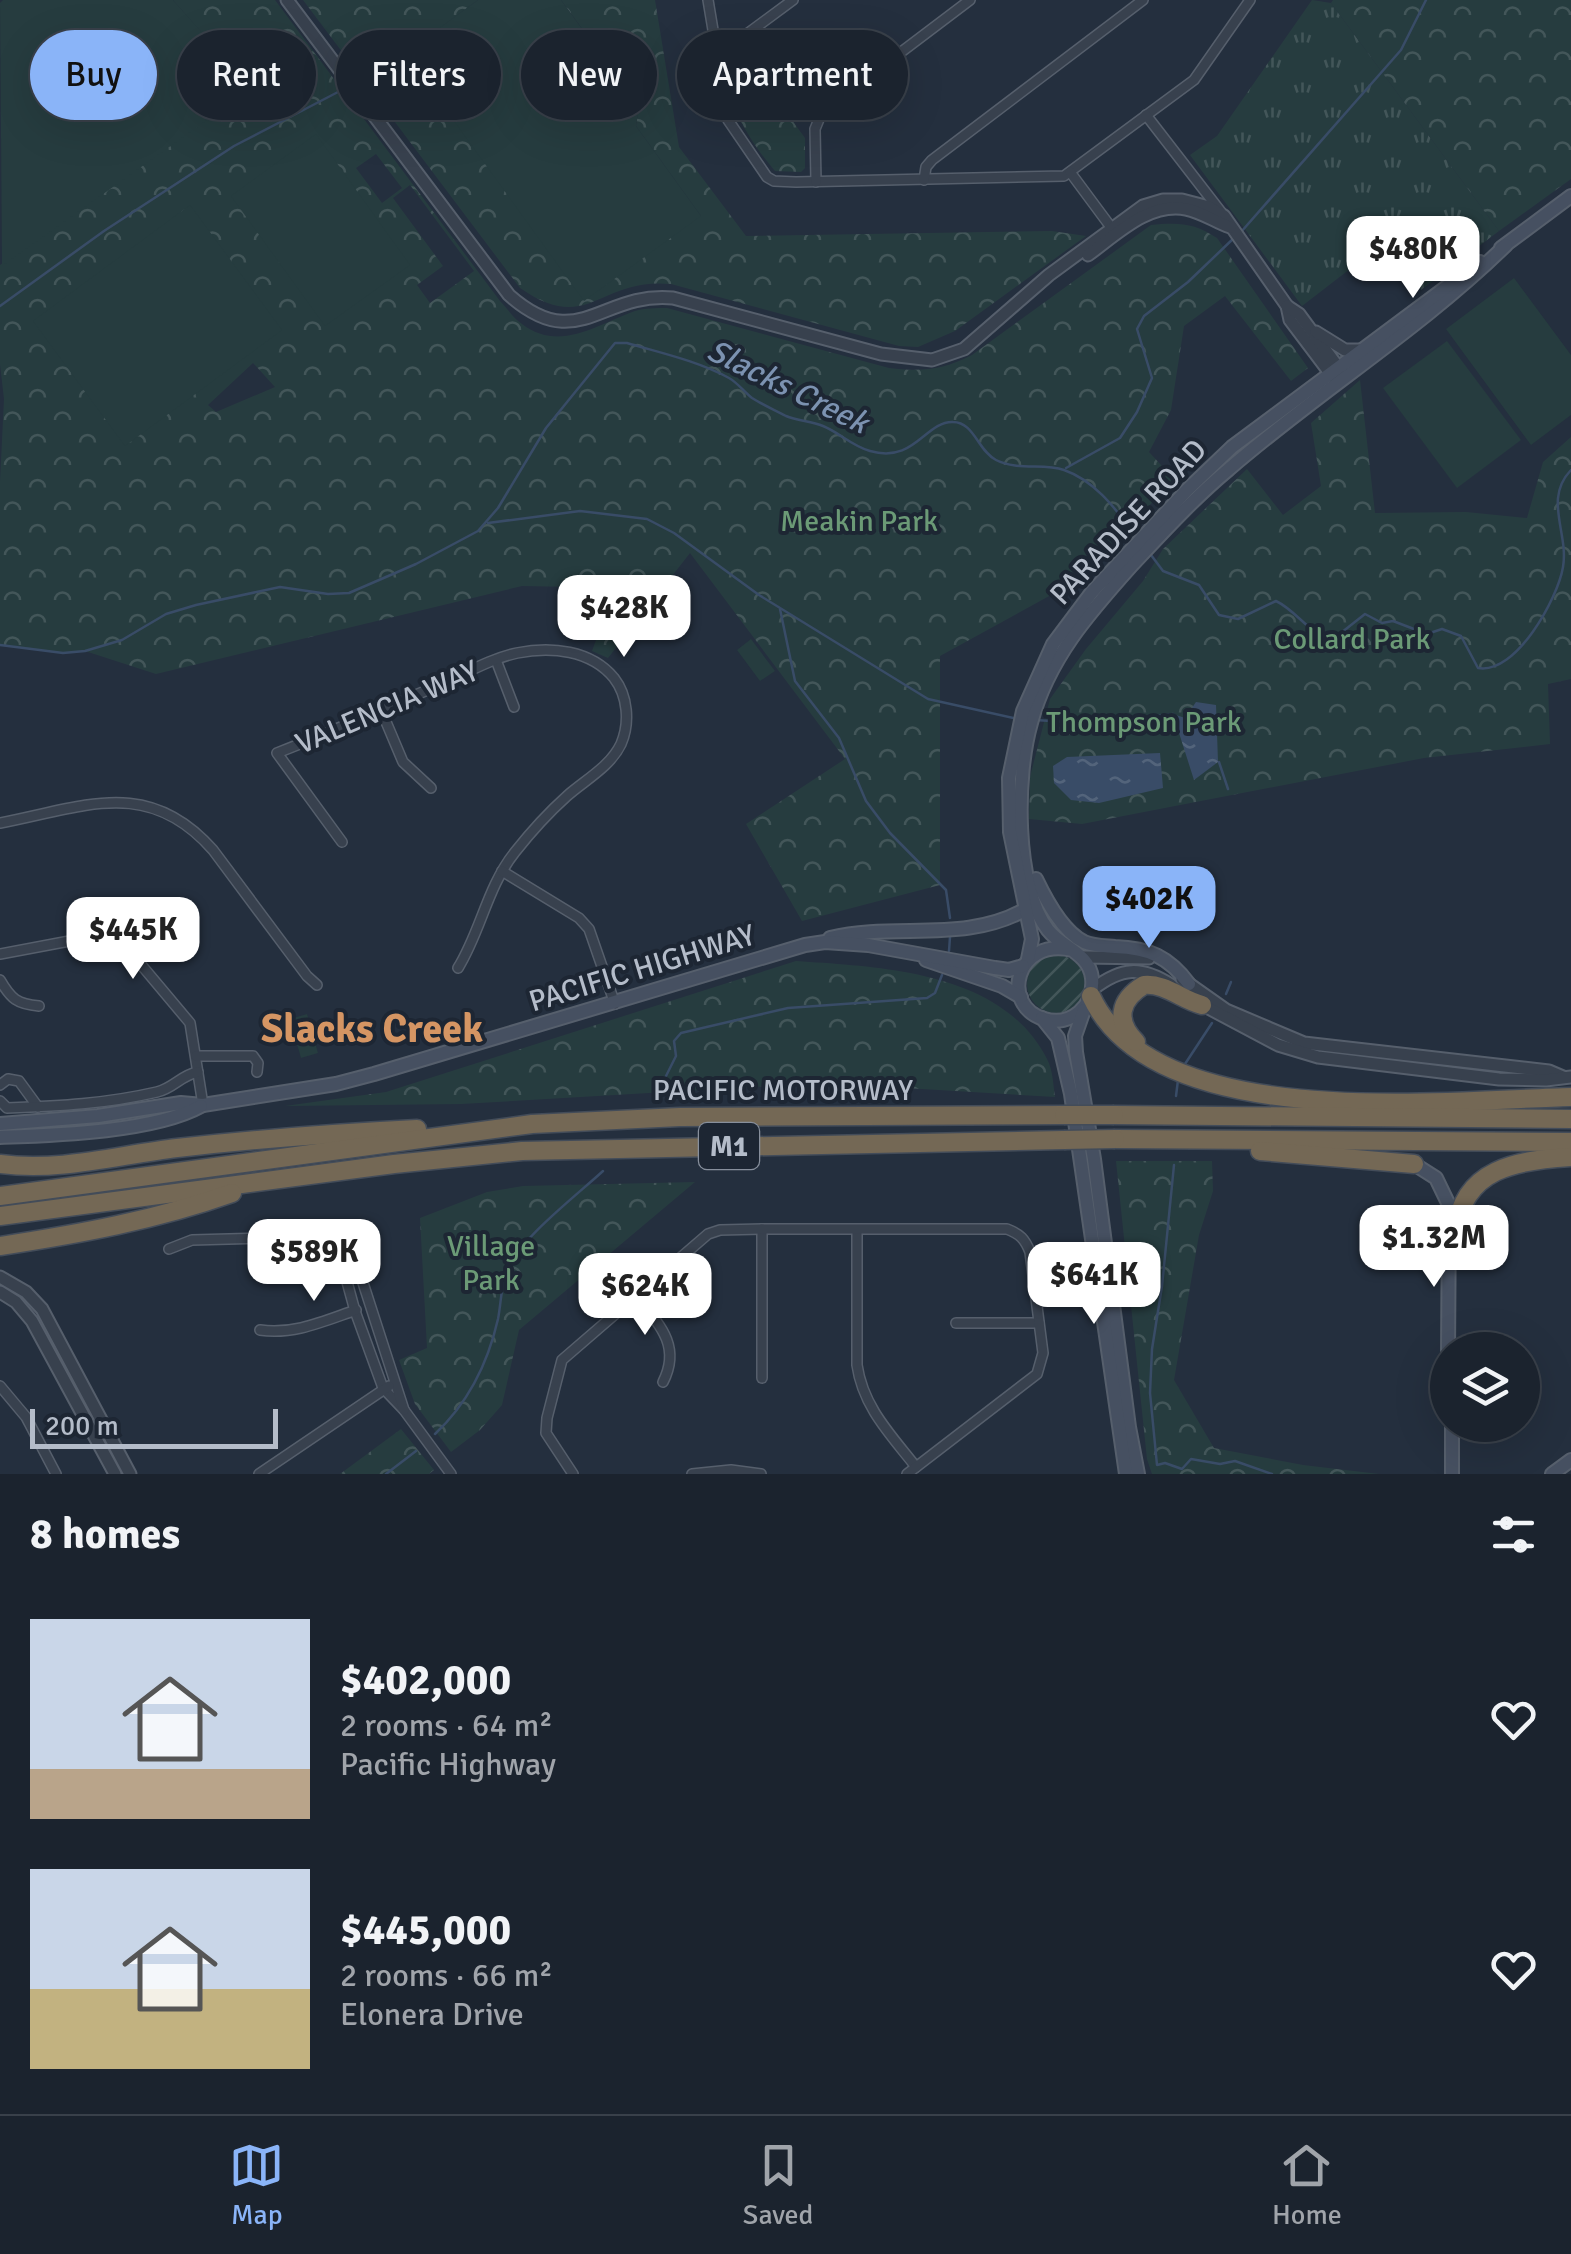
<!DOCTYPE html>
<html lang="en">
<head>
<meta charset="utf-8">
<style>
	:root { --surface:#1b232e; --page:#282f3a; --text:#f1f3f6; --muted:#a0a4aa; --line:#39404a; --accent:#8ab4f8 }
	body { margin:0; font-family:Signika,sans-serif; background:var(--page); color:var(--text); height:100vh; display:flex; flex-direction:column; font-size:38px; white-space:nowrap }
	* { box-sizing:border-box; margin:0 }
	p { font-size:32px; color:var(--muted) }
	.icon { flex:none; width:55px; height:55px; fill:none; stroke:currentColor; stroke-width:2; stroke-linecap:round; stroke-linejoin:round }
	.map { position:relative; height:1474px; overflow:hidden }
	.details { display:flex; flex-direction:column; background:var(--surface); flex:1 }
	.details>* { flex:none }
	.banner { position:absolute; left:30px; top:30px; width:1000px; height:90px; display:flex; gap:20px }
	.buttons { position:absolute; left:1430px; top:1332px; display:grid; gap:20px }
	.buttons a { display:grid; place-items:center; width:110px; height:110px; border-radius:50%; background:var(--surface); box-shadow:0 10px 40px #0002,0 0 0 2px var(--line); font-size:50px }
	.scale { position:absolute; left:30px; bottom:25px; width:248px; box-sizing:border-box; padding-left:10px; border:5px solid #b4bcc9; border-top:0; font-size:28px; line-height:35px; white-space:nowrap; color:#b4bcc9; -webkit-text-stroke:8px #1d2633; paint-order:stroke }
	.price { position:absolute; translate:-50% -85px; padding:0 22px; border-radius:20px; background:#fff; color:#222; font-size:32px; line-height:65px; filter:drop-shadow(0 2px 5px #0008) }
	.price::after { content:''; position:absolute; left:50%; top:60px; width:30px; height:22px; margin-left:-15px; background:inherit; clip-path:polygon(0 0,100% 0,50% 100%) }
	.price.on { background:var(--accent); color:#111 }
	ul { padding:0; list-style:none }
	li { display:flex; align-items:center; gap:30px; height:250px; padding:0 30px }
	li span { display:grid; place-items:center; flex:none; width:280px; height:200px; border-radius:0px; color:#555 }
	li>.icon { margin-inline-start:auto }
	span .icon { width:120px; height:120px; fill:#fffc; stroke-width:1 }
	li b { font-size:42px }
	h2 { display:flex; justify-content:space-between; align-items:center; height:120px; padding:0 30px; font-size:42px }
	.pill { padding:0 35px; border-radius:45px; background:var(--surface); box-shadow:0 10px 40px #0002,0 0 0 2px var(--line); font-size:35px; line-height:90px }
	.pill.on { background:var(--accent); color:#111 }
	.tab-bar { display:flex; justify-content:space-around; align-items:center; height:140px; border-top:2px solid var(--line); background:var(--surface); font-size:28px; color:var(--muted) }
	.tab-bar a { display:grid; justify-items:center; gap:5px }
	.tab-bar .on { color:var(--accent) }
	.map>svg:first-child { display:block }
	.grass { fill:url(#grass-tufts) }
	.forest { fill:url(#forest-crowns); fill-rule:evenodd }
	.garden { fill:url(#garden-furrows) }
	.pitch { fill:#263c3f }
	.water { fill:url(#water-ripples) }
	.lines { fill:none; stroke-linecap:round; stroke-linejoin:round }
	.stream { stroke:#394c67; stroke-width:2.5 }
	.minor-casing { stroke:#565f6c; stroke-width:12 }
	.tertiary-casing { stroke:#565f6c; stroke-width:15 }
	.secondary-casing { stroke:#565f6c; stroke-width:16 }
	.motorway-casing { stroke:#434c59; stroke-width:21 }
	.minor { stroke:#38414e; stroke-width:9 }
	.tertiary { stroke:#38414e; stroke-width:11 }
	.secondary { stroke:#465061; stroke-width:12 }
	.motorway { stroke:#746855; stroke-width:18 }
	.motorway-bridge-casing { stroke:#434c59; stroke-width:21; stroke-linecap:butt }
	.motorway-bridge { stroke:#746855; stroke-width:18 }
	.labels { text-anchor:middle; stroke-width:8; stroke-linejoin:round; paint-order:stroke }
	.shield { fill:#1d2633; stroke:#878f9c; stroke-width:2.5 }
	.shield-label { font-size:28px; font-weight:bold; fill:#b4bcc9 }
	.park-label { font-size:30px; fill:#6b9a76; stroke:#1d2633 }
	.street-label { font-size:30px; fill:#b4bcc9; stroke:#1d2633 }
	.water-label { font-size:32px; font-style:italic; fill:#7c92b1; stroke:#1d2633 }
	.district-label { font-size:40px; font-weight:bold; fill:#d59563; stroke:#1d2633 }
</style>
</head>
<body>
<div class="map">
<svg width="1571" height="1474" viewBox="0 0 1571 1474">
	<defs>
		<pattern id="grass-tufts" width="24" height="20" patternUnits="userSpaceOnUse" patternTransform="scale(2.5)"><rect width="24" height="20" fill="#263c3f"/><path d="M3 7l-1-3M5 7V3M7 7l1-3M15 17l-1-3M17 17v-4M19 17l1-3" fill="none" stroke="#435659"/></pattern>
		<pattern id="forest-crowns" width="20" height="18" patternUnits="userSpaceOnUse" patternTransform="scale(2.5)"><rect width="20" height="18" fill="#263c3f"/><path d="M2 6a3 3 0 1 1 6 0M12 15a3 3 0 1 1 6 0" fill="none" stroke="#435659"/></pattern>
		<pattern id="garden-furrows" width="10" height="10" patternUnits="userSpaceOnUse" patternTransform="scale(2.5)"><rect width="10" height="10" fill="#263c3f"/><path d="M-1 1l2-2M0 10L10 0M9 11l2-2" fill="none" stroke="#435659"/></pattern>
		<pattern id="water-ripples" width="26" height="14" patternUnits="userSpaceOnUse" patternTransform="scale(2.5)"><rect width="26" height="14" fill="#394c67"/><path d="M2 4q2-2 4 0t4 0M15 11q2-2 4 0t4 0" fill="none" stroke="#53647b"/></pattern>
	</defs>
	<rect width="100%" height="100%" fill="#242f3e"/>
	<!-- grass -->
	<path class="grass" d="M 1312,0 L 1331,3 L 1499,231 L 1421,290 L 1385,242 L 1302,306 L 1190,155 L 1217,136 Z"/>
	<!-- forest -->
	<g class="forest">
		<path d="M 173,0 L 275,0 L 500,301 C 507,308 513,318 522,324 C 560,353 598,324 635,311 C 645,308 657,308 667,308 L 889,368 C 921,372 943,370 972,355 L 1151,225 C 1178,222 1195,223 1217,238 L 1308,368 L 1291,381 L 1225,296 L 1184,326 L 1171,410 L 1149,452 L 1174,479 L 1082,578 L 940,656 L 940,885 L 802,921 L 746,824 L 845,759 L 690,553 L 608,658 L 592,651 L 609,605 L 577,587 L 522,586 L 156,674 L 85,651 L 63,653 L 0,645 L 0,482 L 4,399 L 0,364 L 0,265 L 251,88 ZM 376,154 L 402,188 L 382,203 L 356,168 ZM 410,185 L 474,271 L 430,303 L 417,285 L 443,266 L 393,198 ZM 253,363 L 275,387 L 216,412 L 208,405 Z"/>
		<path d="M 303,0 L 478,0 L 406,53 L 701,216 L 636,126 L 639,106 L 561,0 L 655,0 L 679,147 L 746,236 L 1052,231 L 1086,236 L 955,331 L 918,347 L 899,346 L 671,284 C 598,277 589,336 520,288 Z"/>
		<path d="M 1333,0 L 1571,0 L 1571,179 L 1499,231 L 1331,3 Z"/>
		<path d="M 741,50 L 805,138 L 805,168 L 801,172 L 775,171 C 753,146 705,78 741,50 Z"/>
		<path d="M 1360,380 L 1375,513 L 1466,512 L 1527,518 L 1543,462 L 1571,437 L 1571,679 L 1548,684 L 1550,744 L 1424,758 L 1082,824 L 1029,819 L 1030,777 L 1050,699 L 1086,649 L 1143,581 L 1163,549 L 1247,469 L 1283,515 L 1321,486 L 1311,423 Z"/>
		<path d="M 796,961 C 882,967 1002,971 1047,1059 C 1053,1070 1053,1085 1055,1097 L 822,1083 L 461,1104 L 285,1106 L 386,1092 Z"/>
		<path d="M 1212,1161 L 1213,1191 L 1199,1235 L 1174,1380 L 1214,1448 L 1303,1465 L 1379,1474 L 1152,1474 L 1147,1459 L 1116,1161 Z"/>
		<path d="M 695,1182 L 519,1330 L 502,1405 L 480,1430 L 451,1452 L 415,1404 L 399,1360 L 427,1348 L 420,1218 L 487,1192 L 523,1186 Z"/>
		<path d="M 401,1429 L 434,1470 L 429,1474 L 340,1474 Z"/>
	</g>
	<!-- garden -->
	<circle class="garden" cx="1056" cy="984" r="29"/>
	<!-- pitch -->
	<g class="pitch">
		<path d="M 3,0 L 173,0 L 252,88 L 2,266 L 0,3 Z"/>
		<path d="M 478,0 L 561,0 L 639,107 L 636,126 L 701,216 L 584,301 L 405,53 Z"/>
		<path d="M 316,134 L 410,265 L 325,326 L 231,196 Z"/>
		<path d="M 190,205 L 282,330 L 125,446 L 33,321 Z"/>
		<path d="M 1514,278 L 1571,355 L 1571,415 L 1531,445 L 1446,329 Z"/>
		<path d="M 1447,341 L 1521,440 L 1457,488 L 1383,388 Z"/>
		<path d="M 751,639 L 775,671 L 760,681 L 737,650 Z"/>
		<path d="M 307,1014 L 318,1053 L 301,1058 L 290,1019 Z"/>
	</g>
	<!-- water -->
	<g class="water">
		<path d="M 1196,702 L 1216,705 L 1218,762 L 1194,780 L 1173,714 L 1185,718 Z"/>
		<path d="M 1160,753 L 1163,788 L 1099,803 L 1071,800 L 1054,783 L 1053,766 L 1067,757 Z"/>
	</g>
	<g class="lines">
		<!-- stream -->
		<g class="stream">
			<path d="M 366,77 L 411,41"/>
			<path d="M 1241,232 L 1401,50 L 1426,0"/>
			<path d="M 0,306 L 104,231 L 234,146 L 338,92"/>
			<path d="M 1066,468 L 1120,438 L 1137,412 L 1152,378 L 1137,329 L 1144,316 L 1188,282 L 1235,237"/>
			<path d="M 488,523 L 580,511 L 647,519 L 674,533 L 759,595 L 928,699 L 1018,719"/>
			<path d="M 1151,555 L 1163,571 L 1199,585 L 1219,615 L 1238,619 L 1276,601 C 1297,611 1310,635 1332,640 L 1365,614 L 1382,623 L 1393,621 L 1427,634 L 1442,629 L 1461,636 L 1478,668 C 1516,675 1558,598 1563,567 C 1569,533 1543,499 1571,470"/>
			<path d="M 780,609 L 795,681 L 839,738 L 866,801 L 890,833 L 946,890 L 950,918"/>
			<path d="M 0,645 L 63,653 L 85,651 L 122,640 L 166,614 L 196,605 L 280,587 L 328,594 L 349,593 L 416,564 L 478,531 L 498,508 L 546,428 L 615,343 L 627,343 C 661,353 698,361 729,378 C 738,383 744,392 752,398 C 763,405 775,410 786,416 C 798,421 811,421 823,426 C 840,433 852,446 870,451 C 915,464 925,421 953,422 C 974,422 978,451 996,460 C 1018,471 1043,463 1064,470 C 1096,481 1117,511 1137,537"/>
			<path d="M 1036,720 L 1095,724 L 1173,714 L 1176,717"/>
			<path d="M 1219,762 L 1228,789"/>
			<path d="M 949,951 L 950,937"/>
			<path d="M 1226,994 L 1231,982"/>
			<path d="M 1185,1064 L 1212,1023"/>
			<path d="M 1176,1096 L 1178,1080"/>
			<path d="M 654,1100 L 676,1056 L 674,1041 L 681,1033 L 788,1008 L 927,998 L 935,993 L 942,975"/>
			<path d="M 1174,1165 L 1162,1286 L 1152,1349 L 1150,1393 L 1157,1465 L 1165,1463 L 1182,1469 L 1191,1459 L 1220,1464 L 1235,1461 L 1272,1474"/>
			<path d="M 435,1434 C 468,1403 488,1363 498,1319 C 501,1304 501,1287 506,1272 C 517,1241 577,1195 603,1171"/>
			<path d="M 386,1474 L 416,1451"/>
		</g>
		<!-- minor casing -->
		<g class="minor-casing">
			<g id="minor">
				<path d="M 708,0 L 728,120 L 767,177 L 774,181 L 796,182 L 1064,176 L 1194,80 L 1250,0"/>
				<path d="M 717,56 L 793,0"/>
				<path d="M 1146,115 L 1221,212"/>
				<path d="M 1070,172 L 1116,234"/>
				<path d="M 924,180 L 926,167 L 932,160 L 1143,0"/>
				<path d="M 816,182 L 815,129 L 822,112 L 970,0"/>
				<path d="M 496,660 L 514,707"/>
				<path d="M 381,710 L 403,762 L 431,788"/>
				<path d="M 0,823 C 84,807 148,776 213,850 L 307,976 L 317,985"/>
				<path d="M 342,842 L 277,753 C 334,731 390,706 446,682 C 468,672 493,658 517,653 C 551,646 591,650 614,678 C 628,696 630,723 621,744 C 610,767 585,780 567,796 C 548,813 530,833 515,852 C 487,887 481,931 458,968"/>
				<path d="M 502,871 L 579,918 L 589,929 L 615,1004"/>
				<path d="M 0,954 L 96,936 L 122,942 L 190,1023 L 203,1105"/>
				<path d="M 0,980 C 11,999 17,1004 39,1006"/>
				<path d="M 196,1056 L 253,1056 L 258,1063 L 257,1072"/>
				<path d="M 0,1085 L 8,1079 L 19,1081 L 38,1107"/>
				<path d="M 0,1101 L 7,1108 C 60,1106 105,1104 157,1092 C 174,1088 181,1075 198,1072"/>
				<path d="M 762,1229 L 762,1378"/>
				<path d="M 857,1230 L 857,1365 C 863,1407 891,1435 916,1467"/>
				<path d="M 329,1234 L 338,1249 L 355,1311 L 383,1388 L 404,1410 L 451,1474"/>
				<path d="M 169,1249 L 192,1240 L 296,1237 L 346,1230 L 404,1410"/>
				<path d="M 635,1295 C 658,1323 682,1345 663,1382"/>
				<path d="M 956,1323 L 1039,1323"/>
				<path d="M 260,1330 C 294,1335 324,1321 356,1310"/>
				<path d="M 0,1386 L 26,1417 L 56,1474"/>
				<path d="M 259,1474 L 389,1386"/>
				<path d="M 573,1474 L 546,1433 L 547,1418 L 562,1360 L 708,1234 L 720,1230 L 762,1229 L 1007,1229 C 1020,1234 1025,1239 1030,1252 L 1043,1353 L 1037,1374 L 907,1474"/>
				<path d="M 692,1474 L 731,1470 L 761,1474"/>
			</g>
		</g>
		<!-- tertiary casing -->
		<g class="tertiary-casing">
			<g id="tertiary">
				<path d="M 287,0 L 509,295 C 578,356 601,291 673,298 L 881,354 L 932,360 L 964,349 L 1049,275 L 1143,206 L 1163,200 L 1182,200 L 1209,207 L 1224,216 L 1287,306 L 1290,320 L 1333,377"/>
				<path d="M 1088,255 C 1116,235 1148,202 1186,209 C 1202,212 1215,222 1230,227"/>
				<path d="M 1287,306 L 1299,314 L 1338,367 L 1340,377"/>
				<path d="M 1316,332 L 1345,350 L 1361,350"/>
				<path d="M 1083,957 L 1149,958"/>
				<path d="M 1182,979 L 1226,1010 L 1304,1043 L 1549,1071 L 1563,1077"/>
				<path d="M 1093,989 C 1122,967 1141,966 1171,985"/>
				<path d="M 1199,1003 L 1278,1045 L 1318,1057 L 1499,1079 L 1546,1080 L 1571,1077"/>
				<path d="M 0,1277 L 26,1292 L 42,1309 L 130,1474"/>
				<path d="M 0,1292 L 16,1302 L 32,1321 L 115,1474"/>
			</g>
		</g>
		<!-- secondary casing -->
		<g class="secondary-casing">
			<g id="secondary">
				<path d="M 1501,248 L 1571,196"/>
				<path d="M 1036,879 C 1046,900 1062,931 1084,942 C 1093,946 1104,946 1115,947 C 1149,948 1169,957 1189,984"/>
				<path d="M 830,938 C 896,922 965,944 1026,909"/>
				<path d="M 1072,950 C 1015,937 1000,1006 1044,1019 C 1071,1027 1095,1006 1092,978 C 1089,953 1062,948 1048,930 C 1014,886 1016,774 1031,723 C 1048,659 1089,613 1132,565 C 1163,532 1194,498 1229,469 C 1319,391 1420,329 1506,245"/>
				<path d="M 1028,959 L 1032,939 L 1010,832 L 1009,778 L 1023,711 L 1053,644 L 1092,592 L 1187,490 L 1232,447 L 1480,262"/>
				<path d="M 926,960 L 1002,986 L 1021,997"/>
				<path d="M 1084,1010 L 1075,1036 L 1076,1052 L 1094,1159 L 1129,1427 L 1138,1474"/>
				<path d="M 1042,1018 L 1058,1038 L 1071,1094 L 1126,1474"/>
				<path d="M 0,1124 L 98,1116 L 181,1103 L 203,1105 L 336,1084 L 374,1074 L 805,945 L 825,942 L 868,945 L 995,968 L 1009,970 L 1023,966"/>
				<path d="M 0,1137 C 55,1135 154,1132 201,1106"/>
				<path d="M 1414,1164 L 1436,1178 L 1449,1205 L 1448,1355"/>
				<path d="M 1452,1425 L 1452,1474"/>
				<path d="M 1552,1474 L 1571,1460"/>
			</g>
		</g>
		<!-- motorway casing -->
		<g class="motorway-casing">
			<g id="motorway">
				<path d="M 1091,996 C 1155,1134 1443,1100 1571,1097"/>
				<path d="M 1136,1042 C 1115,1021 1119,1000 1144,985 C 1165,983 1182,1000 1202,1005"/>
				<path d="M 1114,1115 L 1571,1119"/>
				<path d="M 1115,1139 L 1571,1142"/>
				<path d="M 1260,1151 L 1414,1164"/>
				<path d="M 0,1164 C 60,1172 118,1155 177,1148 C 257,1139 337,1133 417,1129"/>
				<path d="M 0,1196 L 532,1124 L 680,1117 L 1064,1115"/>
				<path d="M 0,1216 L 394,1164 L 522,1151 L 1064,1140"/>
				<path d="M 1456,1232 C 1462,1168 1518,1160 1571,1157"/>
				<path d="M 0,1246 C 79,1234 156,1220 232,1193"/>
			</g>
		</g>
		<!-- minor -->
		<use href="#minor" class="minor"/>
		<!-- tertiary -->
		<use href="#tertiary" class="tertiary"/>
		<!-- secondary -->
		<use href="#secondary" class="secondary"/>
		<!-- motorway -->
		<use href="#motorway" class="motorway"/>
		<!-- motorway-bridge casing -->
		<g class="motorway-bridge-casing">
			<g id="motorway-bridge">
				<path d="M 1064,1115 L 1114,1115"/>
				<path d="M 1064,1140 L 1115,1139"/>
			</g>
		</g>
		<!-- motorway-bridge -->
		<use href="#motorway-bridge" class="motorway-bridge"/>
	</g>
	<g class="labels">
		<!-- shield labels -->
		<rect class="shield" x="699" y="1123" width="60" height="46" rx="8"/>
		<g class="shield-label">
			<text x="729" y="1156">M1</text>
		</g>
		<!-- park labels -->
		<g class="park-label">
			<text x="859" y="531">Meakin Park</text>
			<text x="1352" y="649">Collard Park</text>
			<text x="1144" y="732">Thompson Park</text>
			<text x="491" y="1256">Village<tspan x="491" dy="34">Park</tspan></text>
		</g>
		<!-- street labels -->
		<g class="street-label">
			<text transform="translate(1128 522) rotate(-47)" y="10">PARADISE ROAD</text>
			<text transform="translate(387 707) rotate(-23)" y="10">VALENCIA WAY</text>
			<text transform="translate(642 968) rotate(-17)" y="10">PACIFIC HIGHWAY</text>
			<text x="783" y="1100">PACIFIC MOTORWAY</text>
		</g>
		<!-- water labels -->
		<g class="water-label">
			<text transform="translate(788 386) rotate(26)" y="11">Slacks Creek</text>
		</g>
		<!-- district labels -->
		<g class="district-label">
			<text x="372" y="1042">Slacks Creek</text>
		</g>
	</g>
</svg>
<div class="buttons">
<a><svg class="icon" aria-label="layers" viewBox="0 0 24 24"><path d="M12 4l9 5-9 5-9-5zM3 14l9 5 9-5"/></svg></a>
</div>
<div class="scale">200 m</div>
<b class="price" style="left:1413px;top:301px">$480K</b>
<b class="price" style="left:624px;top:660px">$428K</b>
<b class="price on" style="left:1149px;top:951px">$402K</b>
<b class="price" style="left:133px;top:982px">$445K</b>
<b class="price" style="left:1434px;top:1290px">$1.32M</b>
<b class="price" style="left:314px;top:1304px">$589K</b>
<b class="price" style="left:1094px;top:1327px">$641K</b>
<b class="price" style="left:645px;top:1338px">$624K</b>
<div class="banner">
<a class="pill on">Buy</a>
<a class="pill">Rent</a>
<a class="pill">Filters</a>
<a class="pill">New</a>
<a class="pill">Apartment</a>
</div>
</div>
<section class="details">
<h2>8 homes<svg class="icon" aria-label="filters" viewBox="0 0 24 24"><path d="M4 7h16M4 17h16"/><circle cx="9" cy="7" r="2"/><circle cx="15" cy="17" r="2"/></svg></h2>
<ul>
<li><span style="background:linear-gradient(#c9d6e8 75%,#b9a48a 0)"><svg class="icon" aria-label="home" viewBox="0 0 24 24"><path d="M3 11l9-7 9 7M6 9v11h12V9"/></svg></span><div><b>$402,000</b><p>2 rooms · 64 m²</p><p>Pacific Highway</p></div><svg class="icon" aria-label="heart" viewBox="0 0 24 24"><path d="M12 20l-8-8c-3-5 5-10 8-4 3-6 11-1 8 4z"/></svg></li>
<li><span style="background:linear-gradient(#c9d6e8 60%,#c2b280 0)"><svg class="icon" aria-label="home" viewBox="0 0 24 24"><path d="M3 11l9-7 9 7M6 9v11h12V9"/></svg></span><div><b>$445,000</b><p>2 rooms · 66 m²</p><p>Elonera Drive</p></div><svg class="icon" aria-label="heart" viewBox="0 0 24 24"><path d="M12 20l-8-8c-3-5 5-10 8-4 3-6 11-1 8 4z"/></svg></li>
</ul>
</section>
<nav class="tab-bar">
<a class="on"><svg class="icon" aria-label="map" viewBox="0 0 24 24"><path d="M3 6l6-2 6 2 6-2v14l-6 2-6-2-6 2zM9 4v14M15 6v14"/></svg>Map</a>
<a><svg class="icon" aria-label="saved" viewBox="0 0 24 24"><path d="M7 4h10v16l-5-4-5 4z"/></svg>Saved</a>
<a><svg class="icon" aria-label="home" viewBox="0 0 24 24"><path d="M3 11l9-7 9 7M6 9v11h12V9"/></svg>Home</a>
</nav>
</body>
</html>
